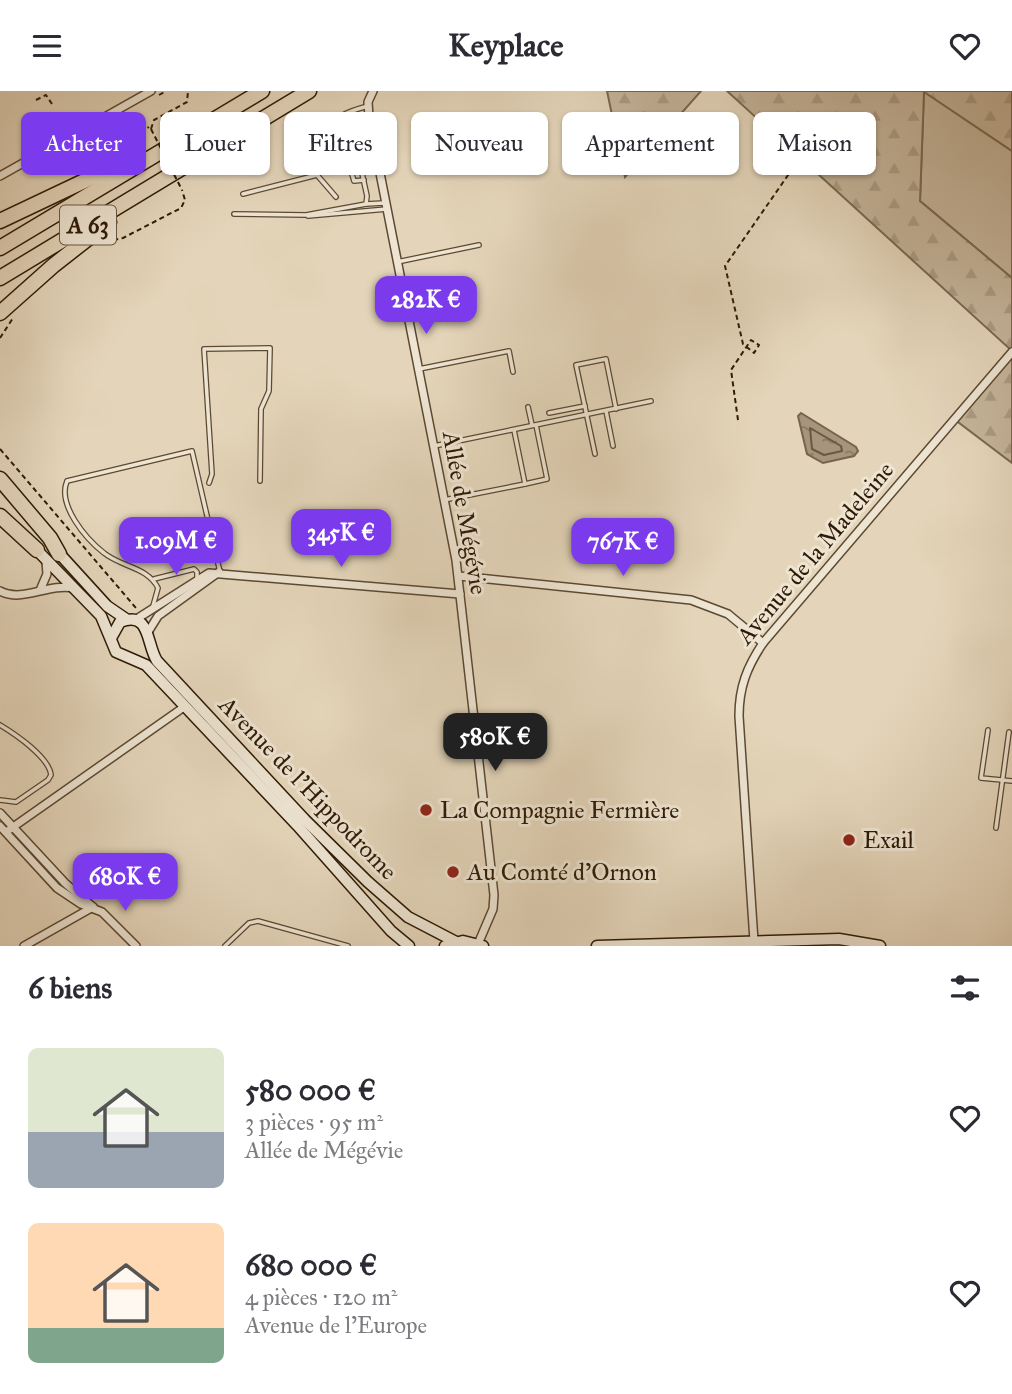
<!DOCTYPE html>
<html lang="fr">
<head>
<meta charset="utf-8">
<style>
	:root { --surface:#fff; --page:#f2f2f3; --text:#2b2b33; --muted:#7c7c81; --accent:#7c3aed }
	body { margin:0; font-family:"IM FELL Great Primer",serif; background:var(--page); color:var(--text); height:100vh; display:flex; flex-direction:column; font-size:26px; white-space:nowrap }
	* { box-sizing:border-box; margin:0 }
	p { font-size:23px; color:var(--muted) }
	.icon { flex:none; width:38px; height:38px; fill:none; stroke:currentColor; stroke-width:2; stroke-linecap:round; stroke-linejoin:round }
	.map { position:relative; height:855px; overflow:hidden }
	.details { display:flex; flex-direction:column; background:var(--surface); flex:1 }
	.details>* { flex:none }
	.hud { position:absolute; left:21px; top:21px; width:971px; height:63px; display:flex; gap:14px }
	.price { position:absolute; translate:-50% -60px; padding:0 16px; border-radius:14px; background:var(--accent); color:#fff; font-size:23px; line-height:46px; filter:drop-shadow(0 2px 4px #0008) }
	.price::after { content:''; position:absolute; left:50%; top:42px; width:21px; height:16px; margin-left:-10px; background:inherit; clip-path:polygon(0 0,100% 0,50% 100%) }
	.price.current { background:#222; color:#fff }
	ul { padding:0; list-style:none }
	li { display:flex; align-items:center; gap:21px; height:175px; padding:0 28px }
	li span { display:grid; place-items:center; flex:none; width:196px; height:140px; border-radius:10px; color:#555 }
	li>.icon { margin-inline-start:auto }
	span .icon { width:84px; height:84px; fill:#fffc; stroke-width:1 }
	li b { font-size:30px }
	h2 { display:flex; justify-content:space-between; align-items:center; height:84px; padding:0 28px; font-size:30px }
	.pill { padding:0 24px; border-radius:10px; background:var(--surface); box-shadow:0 2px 5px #0004; font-size:24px; line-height:63px }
	.pill.current { background:var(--accent); color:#fff }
	header { display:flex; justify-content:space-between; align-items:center; height:91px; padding:0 28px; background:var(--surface); font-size:32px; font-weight:800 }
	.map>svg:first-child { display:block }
	.grass { fill:#c5b59b; stroke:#7a6850; stroke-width:2 }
	.forest { fill:url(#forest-firs); stroke:#7a6850; stroke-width:2 }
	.water { fill:url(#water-ripples); stroke:#76644c; stroke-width:2 }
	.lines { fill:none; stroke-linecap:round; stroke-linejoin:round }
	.shore { stroke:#6a5840; stroke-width:2 }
	.lane-casing { stroke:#5c4932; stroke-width:6 }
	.street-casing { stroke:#5c4932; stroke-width:10 }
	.secondary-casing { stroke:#2e1a05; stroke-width:13 }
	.highway-casing { stroke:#2e1a05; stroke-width:17 }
	.path { stroke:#2e1a05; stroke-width:2; stroke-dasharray:5 3.5; stroke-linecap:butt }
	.lane { stroke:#ede4d2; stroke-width:3.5 }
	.street { stroke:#ede4d2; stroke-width:7 }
	.secondary { stroke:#ede4d2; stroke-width:10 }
	.highway { stroke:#e4d5ba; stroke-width:14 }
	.path-bridge { stroke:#2e1a05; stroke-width:2; stroke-dasharray:5 3.5; stroke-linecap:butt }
	.poi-dot { fill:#8f2418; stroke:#ede4d2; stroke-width:2.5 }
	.labels { text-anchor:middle; stroke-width:6; stroke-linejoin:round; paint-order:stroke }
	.shield { fill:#ede4d2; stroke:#675742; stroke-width:2 }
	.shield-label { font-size:23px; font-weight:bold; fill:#2e1a05 }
	.street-label { font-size:24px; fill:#2e1a05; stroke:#ede4d2 }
	.poi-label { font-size:24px; fill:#2e1a05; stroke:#ede4d2; text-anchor:start }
</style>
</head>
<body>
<header><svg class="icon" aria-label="menu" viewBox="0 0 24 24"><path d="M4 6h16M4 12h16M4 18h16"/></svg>Keyplace<svg class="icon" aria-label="heart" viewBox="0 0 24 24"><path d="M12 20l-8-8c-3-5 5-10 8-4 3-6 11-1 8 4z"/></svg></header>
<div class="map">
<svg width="1012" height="855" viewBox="0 0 1012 855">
	<defs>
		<pattern id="forest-firs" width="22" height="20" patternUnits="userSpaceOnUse" patternTransform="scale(1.75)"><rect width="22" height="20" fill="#c5b59b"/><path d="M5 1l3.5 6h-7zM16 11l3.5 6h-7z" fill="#aa9b84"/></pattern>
		<pattern id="water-ripples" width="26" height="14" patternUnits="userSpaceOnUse" patternTransform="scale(1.75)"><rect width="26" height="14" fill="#a6957c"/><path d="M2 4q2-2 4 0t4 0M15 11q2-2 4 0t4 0" fill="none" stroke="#887964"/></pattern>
	</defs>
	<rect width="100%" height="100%" fill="#e4d5ba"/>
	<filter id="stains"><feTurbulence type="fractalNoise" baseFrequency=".00286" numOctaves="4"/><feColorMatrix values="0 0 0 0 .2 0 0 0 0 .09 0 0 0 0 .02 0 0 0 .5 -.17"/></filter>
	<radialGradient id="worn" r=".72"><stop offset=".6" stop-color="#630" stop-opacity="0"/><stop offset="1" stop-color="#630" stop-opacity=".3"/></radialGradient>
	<!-- grass -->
	<path class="grass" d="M 924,0 L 1012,60 L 1012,187 L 920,110 Z"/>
	<!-- forest -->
	<g class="forest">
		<path d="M 607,0 L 701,0 L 625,86 Z"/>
		<path d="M 727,0 L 1012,0 L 1012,60 L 924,1 L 920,110 L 1012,187 L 1012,260 Z"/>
		<path d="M 1012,261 L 1012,372 L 954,328 Z"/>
	</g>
	<!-- water -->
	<path class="water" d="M 801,322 L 856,356 L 858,360 L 854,365 L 823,372 L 807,363 L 798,325 Z"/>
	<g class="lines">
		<!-- shore -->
		<path class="shore" d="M 810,337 L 841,355 L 842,360 L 824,364 L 812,358 Z"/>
		<!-- lane casing -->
		<g class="lane-casing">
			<g id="lane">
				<path d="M 329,49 L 327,67 C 343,70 350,73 354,90 L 364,89"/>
				<path d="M 317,84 L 336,106"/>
				<path d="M 243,103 L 317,84 C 320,40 323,27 368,15"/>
				<path d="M 366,113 L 384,112"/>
				<path d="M 234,123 L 306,124 L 366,113 L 367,105 L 358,64 L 338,59 L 329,47 C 336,28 349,24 369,26"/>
				<path d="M 308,125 L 387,118"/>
				<path d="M 397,171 L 479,154"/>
				<path d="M 419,278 L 509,260 L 513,281"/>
				<path d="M 528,316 L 532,334"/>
				<path d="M 606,320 L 613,355"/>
				<path d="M 549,322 L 585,315"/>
				<path d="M 434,355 L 651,310"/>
				<path d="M 595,363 L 576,274 L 606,268 L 616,318"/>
				<path d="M 209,392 L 212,383 L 204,258 L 270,257 L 269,300 L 261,318 L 260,390"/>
				<path d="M 525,393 L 547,388 L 536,334"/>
				<path d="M 444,409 L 525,393 L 514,339"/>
				<path d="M 154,488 L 194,478 L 197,481 L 197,488"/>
				<path d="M 153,515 L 158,497 C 148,476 121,476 104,462 C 86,448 57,414 67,390 L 192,360 L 220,481"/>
				<path d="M 0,634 C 15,643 49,666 51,684 L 48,689 L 16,711 L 0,709"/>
				<path d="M 988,639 L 981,687 L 1012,690"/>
				<path d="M 996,737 L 1009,641"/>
				<path d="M 225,855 L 249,832 L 258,830 L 348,855"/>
			</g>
		</g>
		<!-- street casing -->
		<g class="street-casing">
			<g id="street">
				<path d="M 373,0 L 368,11 L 369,26 L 456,469 L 494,804 L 493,818 L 478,853"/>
				<path d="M 0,85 L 151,0"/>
				<path d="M 459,485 L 691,509 L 728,523 L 763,552"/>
				<path d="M 41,497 L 47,483 L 46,471"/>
				<path d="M 0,500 C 23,512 47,492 74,497"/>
				<path d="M 135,529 L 209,482 L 460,503"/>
				<path d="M 148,541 L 158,525 L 219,481"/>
				<path d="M 0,722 L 65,792 L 93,816"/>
				<path d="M 0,735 L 57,797 L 81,813 L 102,821 L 136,855"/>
				<path d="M 6,741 L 184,616"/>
				<path d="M 754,850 L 739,625 C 739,596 747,576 763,552 L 1012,261"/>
				<path d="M 24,855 L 93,816"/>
			</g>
		</g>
		<!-- secondary casing -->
		<g class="secondary-casing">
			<g id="secondary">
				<path d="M 32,454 L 101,525 L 116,561 L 146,574 L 297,734 L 391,840 L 409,855"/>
				<path d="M 56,459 L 107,515 L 126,528"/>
				<path d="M 111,547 L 120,531 C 151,519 146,553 157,570 L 305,729 L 368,791 L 408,826 L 456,851"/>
				<path d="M 445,855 L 463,850 L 483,855"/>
				<path d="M 597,855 L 839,848 L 880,855"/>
			</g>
		</g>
		<!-- highway casing -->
		<g class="highway-casing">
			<g id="highway">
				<path d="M 0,130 L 135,66"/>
				<path d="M 0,157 L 262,0"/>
				<path d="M 0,187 L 309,0"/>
				<path d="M 0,222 L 54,174 L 109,131"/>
				<path d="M 0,388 L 50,447 L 59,463"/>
				<path d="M 0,425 L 37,459"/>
			</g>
		</g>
		<!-- path -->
		<g class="path">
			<path d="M 159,4 L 166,0"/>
			<path d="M 36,9 L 46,4 L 52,13"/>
			<path d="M 151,38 L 154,29 L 187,11 L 188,0"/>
			<path d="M 140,41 L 149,36"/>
			<path d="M 105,151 L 123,147 L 181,117 L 185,109 L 182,99"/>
			<path d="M 0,247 L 13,227"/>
			<path d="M 738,329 L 731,279 L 751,249 L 759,254 L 754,262 L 743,253 L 725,175 L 795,74"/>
			<path d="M 0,358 L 136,517"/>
		</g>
		<!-- lane -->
		<use href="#lane" class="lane"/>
		<!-- street -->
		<use href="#street" class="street"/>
		<!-- secondary -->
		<use href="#secondary" class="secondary"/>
		<!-- highway -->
		<use href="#highway" class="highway"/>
		<!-- path-bridge -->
		<path class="path-bridge" d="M 151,38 L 182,99"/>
	</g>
	<!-- markers -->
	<g class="poi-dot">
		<circle cx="426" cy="719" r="7"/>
		<circle cx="849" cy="749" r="7"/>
		<circle cx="453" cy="781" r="7"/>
	</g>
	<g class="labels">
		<!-- shield labels -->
		<rect class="shield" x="60" y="114.5" width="56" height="39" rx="5"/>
		<g class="shield-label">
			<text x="88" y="142">A 63</text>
		</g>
		<!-- street labels -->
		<g class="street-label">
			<text transform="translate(465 422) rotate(80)" y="8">Allée de Mégévie</text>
			<text transform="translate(815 462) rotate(-50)" y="8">Avenue de la Madeleine</text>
			<text transform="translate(308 697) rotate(46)" y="8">Avenue de l'Hippodrome</text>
		</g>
		<!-- poi labels -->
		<g class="poi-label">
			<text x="440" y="727">La Compagnie Fermière</text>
			<text x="863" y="757">Exail</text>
			<text x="467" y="789">Au Comté d'Ornon</text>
		</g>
	</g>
	<rect width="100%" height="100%" filter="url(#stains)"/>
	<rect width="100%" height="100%" fill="url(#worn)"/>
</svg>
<b class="price" style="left:426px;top:245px">282K €</b>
<b class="price" style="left:341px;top:478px">345K €</b>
<b class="price" style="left:176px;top:486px">1.09M €</b>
<b class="price" style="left:623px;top:487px">767K €</b>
<b class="price current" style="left:495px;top:682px">580K €</b>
<b class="price" style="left:125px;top:822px">680K €</b>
<div class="hud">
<a class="pill current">Acheter</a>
<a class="pill">Louer</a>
<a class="pill">Filtres</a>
<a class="pill">Nouveau</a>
<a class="pill">Appartement</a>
<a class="pill">Maison</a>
</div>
</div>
<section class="details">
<h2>6 biens<svg class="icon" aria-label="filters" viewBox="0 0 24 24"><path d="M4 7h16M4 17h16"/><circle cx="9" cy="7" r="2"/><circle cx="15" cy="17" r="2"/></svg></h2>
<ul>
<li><span style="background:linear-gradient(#dfe7d0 60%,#9aa5b1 0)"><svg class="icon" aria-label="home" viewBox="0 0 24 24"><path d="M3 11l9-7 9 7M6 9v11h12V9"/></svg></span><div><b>580 000 €</b><p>3 pièces · 95 m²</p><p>Allée de Mégévie</p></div><svg class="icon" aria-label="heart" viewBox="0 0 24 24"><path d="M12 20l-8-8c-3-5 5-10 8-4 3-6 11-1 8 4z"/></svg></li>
<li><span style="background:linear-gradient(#ffd9b3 75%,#7fa58c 0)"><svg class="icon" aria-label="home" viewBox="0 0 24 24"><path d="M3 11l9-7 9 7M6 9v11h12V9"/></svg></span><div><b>680 000 €</b><p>4 pièces · 120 m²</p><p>Avenue de l'Europe</p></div><svg class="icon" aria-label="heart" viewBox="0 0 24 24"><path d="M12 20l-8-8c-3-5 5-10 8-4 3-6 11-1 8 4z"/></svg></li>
</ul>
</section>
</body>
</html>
